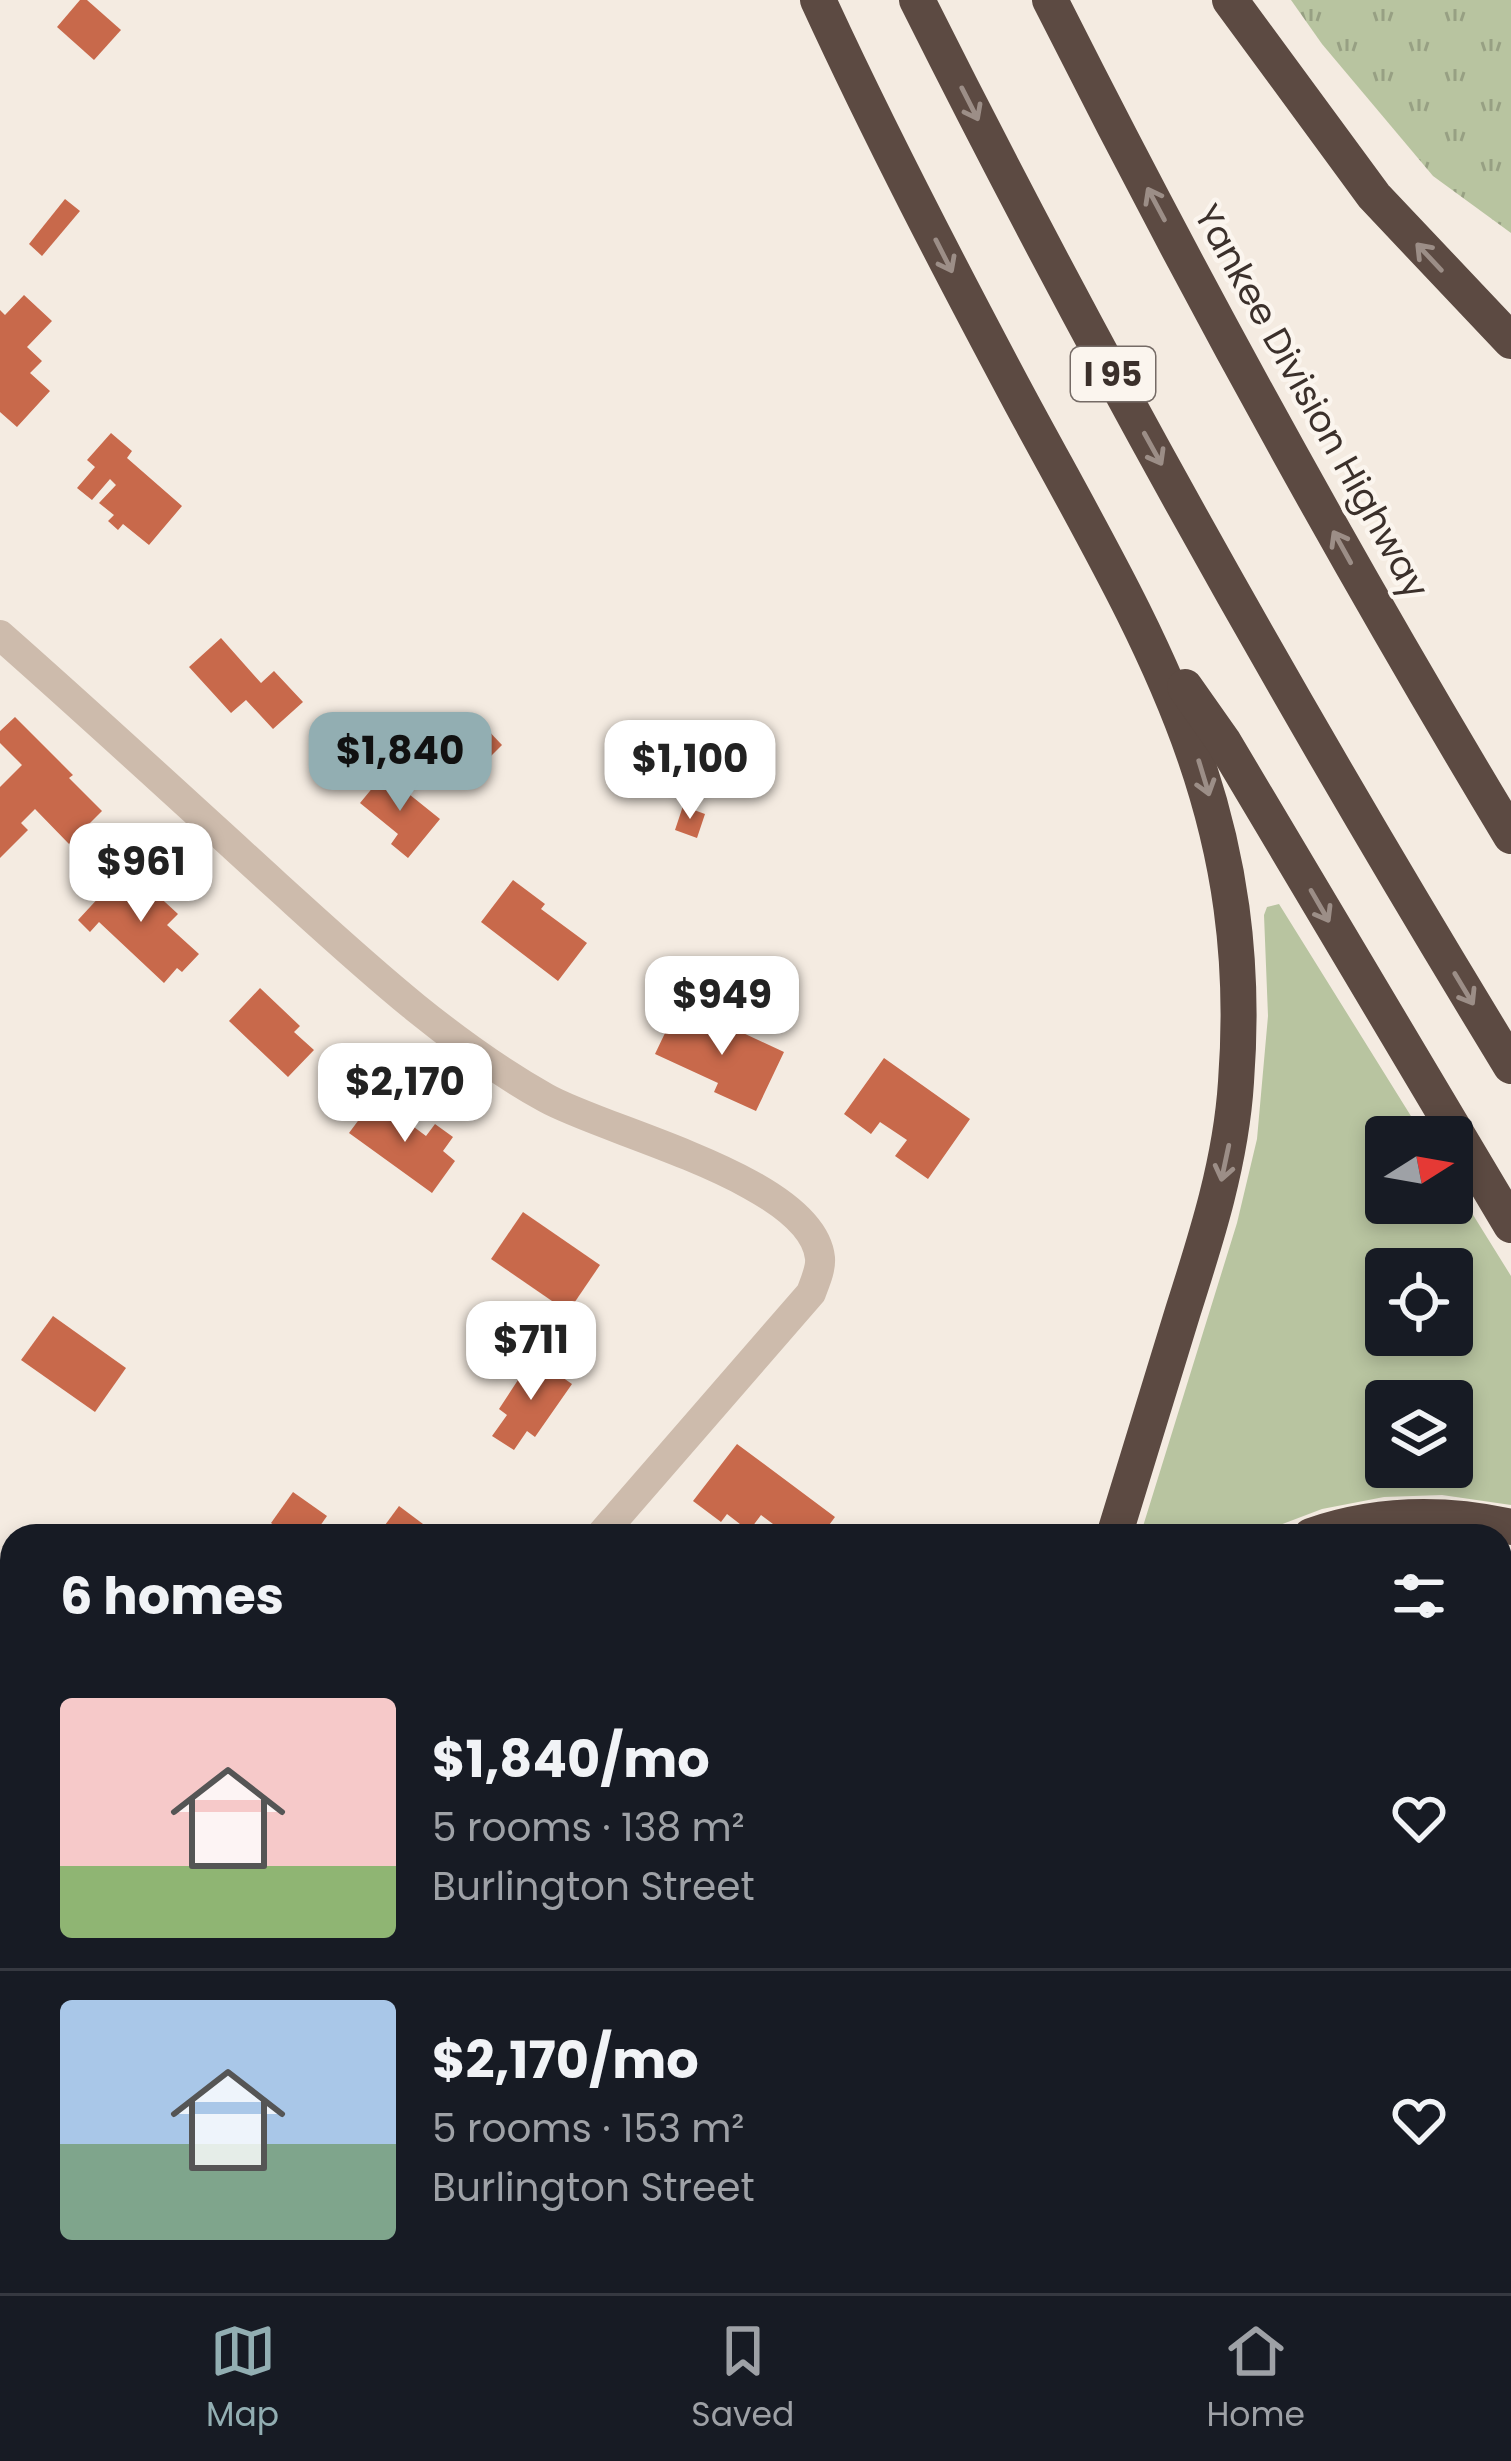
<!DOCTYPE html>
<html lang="en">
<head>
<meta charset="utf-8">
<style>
	:root { --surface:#171b24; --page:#242831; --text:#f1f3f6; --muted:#9ea1a6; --line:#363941; --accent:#92aeb2 }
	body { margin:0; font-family:Poppins,sans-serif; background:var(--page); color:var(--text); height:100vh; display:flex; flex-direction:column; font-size:45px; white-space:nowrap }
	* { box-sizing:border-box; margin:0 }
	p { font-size:39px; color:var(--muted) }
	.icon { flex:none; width:66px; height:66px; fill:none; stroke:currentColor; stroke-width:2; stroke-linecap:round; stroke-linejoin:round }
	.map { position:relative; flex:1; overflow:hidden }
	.sheet { position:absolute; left:0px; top:1524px; width:1512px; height:771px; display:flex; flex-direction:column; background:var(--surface); border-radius:36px 36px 0 0; box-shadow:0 6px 18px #0003 }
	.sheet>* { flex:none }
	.needle { width:78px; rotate:79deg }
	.fabs { position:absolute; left:1365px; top:1116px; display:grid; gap:24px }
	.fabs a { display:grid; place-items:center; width:108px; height:108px; border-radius:12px; background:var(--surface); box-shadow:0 6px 18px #0003; font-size:60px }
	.price { position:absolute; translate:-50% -102px; padding:0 27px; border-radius:24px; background:#fff; color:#222; font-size:39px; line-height:78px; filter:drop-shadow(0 3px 6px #0008) }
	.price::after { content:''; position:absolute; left:50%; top:72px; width:36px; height:27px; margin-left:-18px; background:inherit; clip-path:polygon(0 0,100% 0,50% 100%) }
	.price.current { background:var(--accent); color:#111 }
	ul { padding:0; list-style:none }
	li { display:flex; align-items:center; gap:36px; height:300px; padding:0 60px }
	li+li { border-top:3px solid var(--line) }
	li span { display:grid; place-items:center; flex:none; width:336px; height:240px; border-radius:12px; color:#555 }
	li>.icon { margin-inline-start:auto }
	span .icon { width:144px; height:144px; fill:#fffc; stroke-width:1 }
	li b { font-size:51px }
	h2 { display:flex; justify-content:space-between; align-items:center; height:144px; padding:0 60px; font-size:51px }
	.tabs { display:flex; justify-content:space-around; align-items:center; height:168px; border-top:3px solid var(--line); background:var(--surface); font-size:33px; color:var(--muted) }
	.tabs a { display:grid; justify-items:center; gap:6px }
	.tabs .current { color:var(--accent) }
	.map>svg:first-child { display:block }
	.grass { fill:#b8c4a0; fill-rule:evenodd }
	.park { fill:url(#park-tufts) }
	.building { fill:#c8694b }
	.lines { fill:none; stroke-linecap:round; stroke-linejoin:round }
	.minor { stroke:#cdbbac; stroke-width:30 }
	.highway { stroke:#5c4a42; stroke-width:36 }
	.oneway { stroke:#9c8e87 }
	.labels { text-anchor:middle; stroke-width:9; stroke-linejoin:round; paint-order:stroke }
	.shield { fill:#fbf5ee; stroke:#756b66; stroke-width:3 }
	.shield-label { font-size:33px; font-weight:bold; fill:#3b302b }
	.street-label { font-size:36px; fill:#3b302b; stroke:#fbf5ee }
</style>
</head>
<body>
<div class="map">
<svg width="1511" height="2293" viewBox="0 0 1511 2293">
	<defs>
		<pattern id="park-tufts" width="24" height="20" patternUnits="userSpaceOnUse" patternTransform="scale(3)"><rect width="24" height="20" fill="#b8c4a0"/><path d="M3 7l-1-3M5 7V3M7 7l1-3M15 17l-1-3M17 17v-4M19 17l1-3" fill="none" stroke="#97a083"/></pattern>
	</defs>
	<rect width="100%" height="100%" fill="#f4ebe1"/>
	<!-- grass -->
	<path class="grass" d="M 1279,904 L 1424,1137 L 1386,1137 L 1386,1203 L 1452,1203 L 1452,1181 L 1511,1276 L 1511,1505 L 1442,1495 L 1384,1497 L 1322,1509 L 1251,1536 L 1140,1536 L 1237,1223 L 1257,1139 L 1268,1016 L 1264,915 L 1267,907 ZM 1386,1269 L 1452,1269 L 1452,1335 L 1386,1335 ZM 1386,1401 L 1452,1401 L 1452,1467 L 1386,1467 Z"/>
	<!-- park -->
	<path class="park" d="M 1291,0 L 1511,0 L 1511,233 L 1433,176 L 1322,44 Z"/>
	<!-- building -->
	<g class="building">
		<path d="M 80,0 L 87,0 L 121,30 L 94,60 L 57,27 Z"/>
		<path d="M 65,199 L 80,211 L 42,256 L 29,244 Z"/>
		<path d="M 24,295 L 52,321 L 27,347 L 42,361 L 30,373 L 50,391 L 17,427 L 0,412 L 0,310 L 5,315 Z"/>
		<path d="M 111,433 L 132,451 L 127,458 L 182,506 L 149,545 L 123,524 L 118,530 L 108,521 L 114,515 L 99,503 L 116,485 L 110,479 L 92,500 L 77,488 L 95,467 L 87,460 Z"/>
		<path d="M 221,638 L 261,683 L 274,671 L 303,702 L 273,729 L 246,700 L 231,713 L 189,667 Z"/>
		<path d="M 15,717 L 73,775 L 69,778 L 102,811 L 69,844 L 35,809 L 21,823 L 28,830 L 0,858 L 0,787 L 22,765 L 0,743 L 0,731 Z"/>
		<path d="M 483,725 L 502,745 L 486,761 L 466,742 Z"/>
		<path d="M 384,774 L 440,819 L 408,858 L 391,844 L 398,834 L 360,803 Z"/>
		<path d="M 683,806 L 705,814 L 697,838 L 675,830 Z"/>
		<path d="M 127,867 L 178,914 L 167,925 L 199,954 L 182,972 L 177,968 L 164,983 L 99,922 L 90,932 L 78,920 Z"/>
		<path d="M 513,880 L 545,904 L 541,909 L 587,943 L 558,981 L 481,922 Z"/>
		<path d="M 260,988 L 300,1026 L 294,1032 L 314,1050 L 288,1077 L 229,1021 Z"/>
		<path d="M 676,1010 L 723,1032 L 726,1025 L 784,1052 L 756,1111 L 714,1092 L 718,1083 L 655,1054 Z"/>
		<path d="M 884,1058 L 970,1119 L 928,1179 L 895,1156 L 907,1140 L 880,1122 L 871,1134 L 844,1114 Z"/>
		<path d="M 375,1098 L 426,1136 L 435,1124 L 453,1137 L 443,1151 L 455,1161 L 432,1193 L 349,1133 Z"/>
		<path d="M 523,1212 L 600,1265 L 568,1312 L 491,1259 Z"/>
		<path d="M 53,1316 L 126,1368 L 95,1412 L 21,1360 Z"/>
		<path d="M 533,1357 L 572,1384 L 535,1437 L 527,1431 L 514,1450 L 492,1436 L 507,1415 L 499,1409 Z"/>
		<path d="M 737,1444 L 835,1517 L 821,1536 L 789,1536 L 761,1515 L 749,1531 L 727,1514 L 721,1522 L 693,1501 Z"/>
		<path d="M 293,1492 L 327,1516 L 313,1536 L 289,1536 L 271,1523 Z"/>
		<path d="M 399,1506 L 439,1536 L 377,1536 Z"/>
		<path d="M 0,2010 L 12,2020 L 12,2097 L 0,2112 Z"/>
		<path d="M 173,2283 L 222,2283 L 225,2289 L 222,2293 L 187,2293 Z"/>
	</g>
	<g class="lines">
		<!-- minor -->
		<g class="minor">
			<path d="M 0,635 C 93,717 184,801 276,885 C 360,961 446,1042 546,1098 C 606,1132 812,1180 820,1258 C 821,1269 815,1282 811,1293 L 600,1536"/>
			<path d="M 11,2293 L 19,2283"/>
		</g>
		<!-- highway -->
		<g class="highway">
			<path d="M 818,0 C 881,137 951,271 1022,404 C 1148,637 1257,805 1236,1082 C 1231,1161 1207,1236 1183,1311 C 1160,1386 1137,1461 1114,1536"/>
			<path d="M 917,0 C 1099,364 1299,719 1511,1066"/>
			<path d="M 1050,0 C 1193,284 1347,564 1511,836"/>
			<path d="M 1230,0 L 1374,196 L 1511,341"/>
			<path d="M 1185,687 L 1223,741 L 1511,1225"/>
			<path d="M 1311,1536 C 1377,1513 1443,1512 1511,1527"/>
			<path d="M 931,2283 L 932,2293"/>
			<path d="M 994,2283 L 997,2293"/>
		</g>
	</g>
	<!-- one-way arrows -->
	<defs><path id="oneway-shaft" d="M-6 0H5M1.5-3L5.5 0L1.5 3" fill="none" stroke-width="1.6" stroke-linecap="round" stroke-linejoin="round" transform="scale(3)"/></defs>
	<g class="oneway">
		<use href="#oneway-shaft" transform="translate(970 104) rotate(63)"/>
		<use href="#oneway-shaft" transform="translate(1156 204) rotate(-118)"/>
		<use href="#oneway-shaft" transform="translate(944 256) rotate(63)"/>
		<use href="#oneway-shaft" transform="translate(1429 257) rotate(-133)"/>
		<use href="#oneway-shaft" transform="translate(1153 449) rotate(61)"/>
		<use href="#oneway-shaft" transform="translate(1342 547) rotate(-119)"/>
		<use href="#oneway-shaft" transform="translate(1204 778) rotate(73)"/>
		<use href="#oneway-shaft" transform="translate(1320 906) rotate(60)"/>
		<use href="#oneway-shaft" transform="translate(1464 989) rotate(59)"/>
		<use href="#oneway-shaft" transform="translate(1225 1163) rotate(102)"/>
	</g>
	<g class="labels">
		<!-- shield labels -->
		<rect class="shield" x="1071" y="347" width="84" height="54" rx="9"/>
		<g class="shield-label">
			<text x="1113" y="386">I 95</text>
		</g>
		<!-- street labels -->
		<g class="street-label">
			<text transform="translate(1312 401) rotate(61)" y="13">Yankee Division Highway</text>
		</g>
	</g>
</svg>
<div class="fabs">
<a><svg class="needle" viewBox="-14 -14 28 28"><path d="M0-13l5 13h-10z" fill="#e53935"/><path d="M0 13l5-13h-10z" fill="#9ea1a6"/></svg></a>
<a><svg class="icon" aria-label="locate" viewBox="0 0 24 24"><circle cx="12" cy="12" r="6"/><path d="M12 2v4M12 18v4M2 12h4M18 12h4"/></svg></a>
<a><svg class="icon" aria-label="layers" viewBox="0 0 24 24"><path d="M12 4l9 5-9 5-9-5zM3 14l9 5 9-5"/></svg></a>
</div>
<b class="price current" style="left:400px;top:814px">$1,840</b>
<b class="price" style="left:690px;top:822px">$1,100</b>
<b class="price" style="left:141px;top:925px">$961</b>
<b class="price" style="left:722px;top:1058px">$949</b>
<b class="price" style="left:405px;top:1145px">$2,170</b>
<b class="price" style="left:531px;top:1403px">$711</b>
<section class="sheet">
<h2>6 homes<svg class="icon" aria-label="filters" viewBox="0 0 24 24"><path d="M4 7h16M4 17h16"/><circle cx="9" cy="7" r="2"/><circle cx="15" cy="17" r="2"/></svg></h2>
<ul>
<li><span style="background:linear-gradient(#f6c9c9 70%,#8fb573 0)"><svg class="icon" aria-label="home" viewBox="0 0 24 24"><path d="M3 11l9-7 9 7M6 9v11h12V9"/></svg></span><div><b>$1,840/mo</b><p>5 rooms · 138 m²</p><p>Burlington Street</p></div><svg class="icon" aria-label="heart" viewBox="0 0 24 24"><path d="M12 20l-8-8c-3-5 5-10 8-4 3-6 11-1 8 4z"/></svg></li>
<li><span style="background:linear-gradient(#a9c7e8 60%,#7fa58c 0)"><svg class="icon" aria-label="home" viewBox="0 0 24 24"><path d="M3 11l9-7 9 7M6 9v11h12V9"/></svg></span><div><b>$2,170/mo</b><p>5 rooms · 153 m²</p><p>Burlington Street</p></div><svg class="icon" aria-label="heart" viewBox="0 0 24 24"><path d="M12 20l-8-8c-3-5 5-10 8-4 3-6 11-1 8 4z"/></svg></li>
</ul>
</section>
</div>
<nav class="tabs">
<a class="current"><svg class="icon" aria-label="map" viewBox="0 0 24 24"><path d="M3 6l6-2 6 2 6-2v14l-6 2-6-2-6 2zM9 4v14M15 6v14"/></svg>Map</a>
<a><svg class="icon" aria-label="saved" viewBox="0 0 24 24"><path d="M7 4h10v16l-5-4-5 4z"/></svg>Saved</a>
<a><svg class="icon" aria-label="home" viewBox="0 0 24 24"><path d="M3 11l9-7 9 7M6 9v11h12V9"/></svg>Home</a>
</nav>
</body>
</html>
